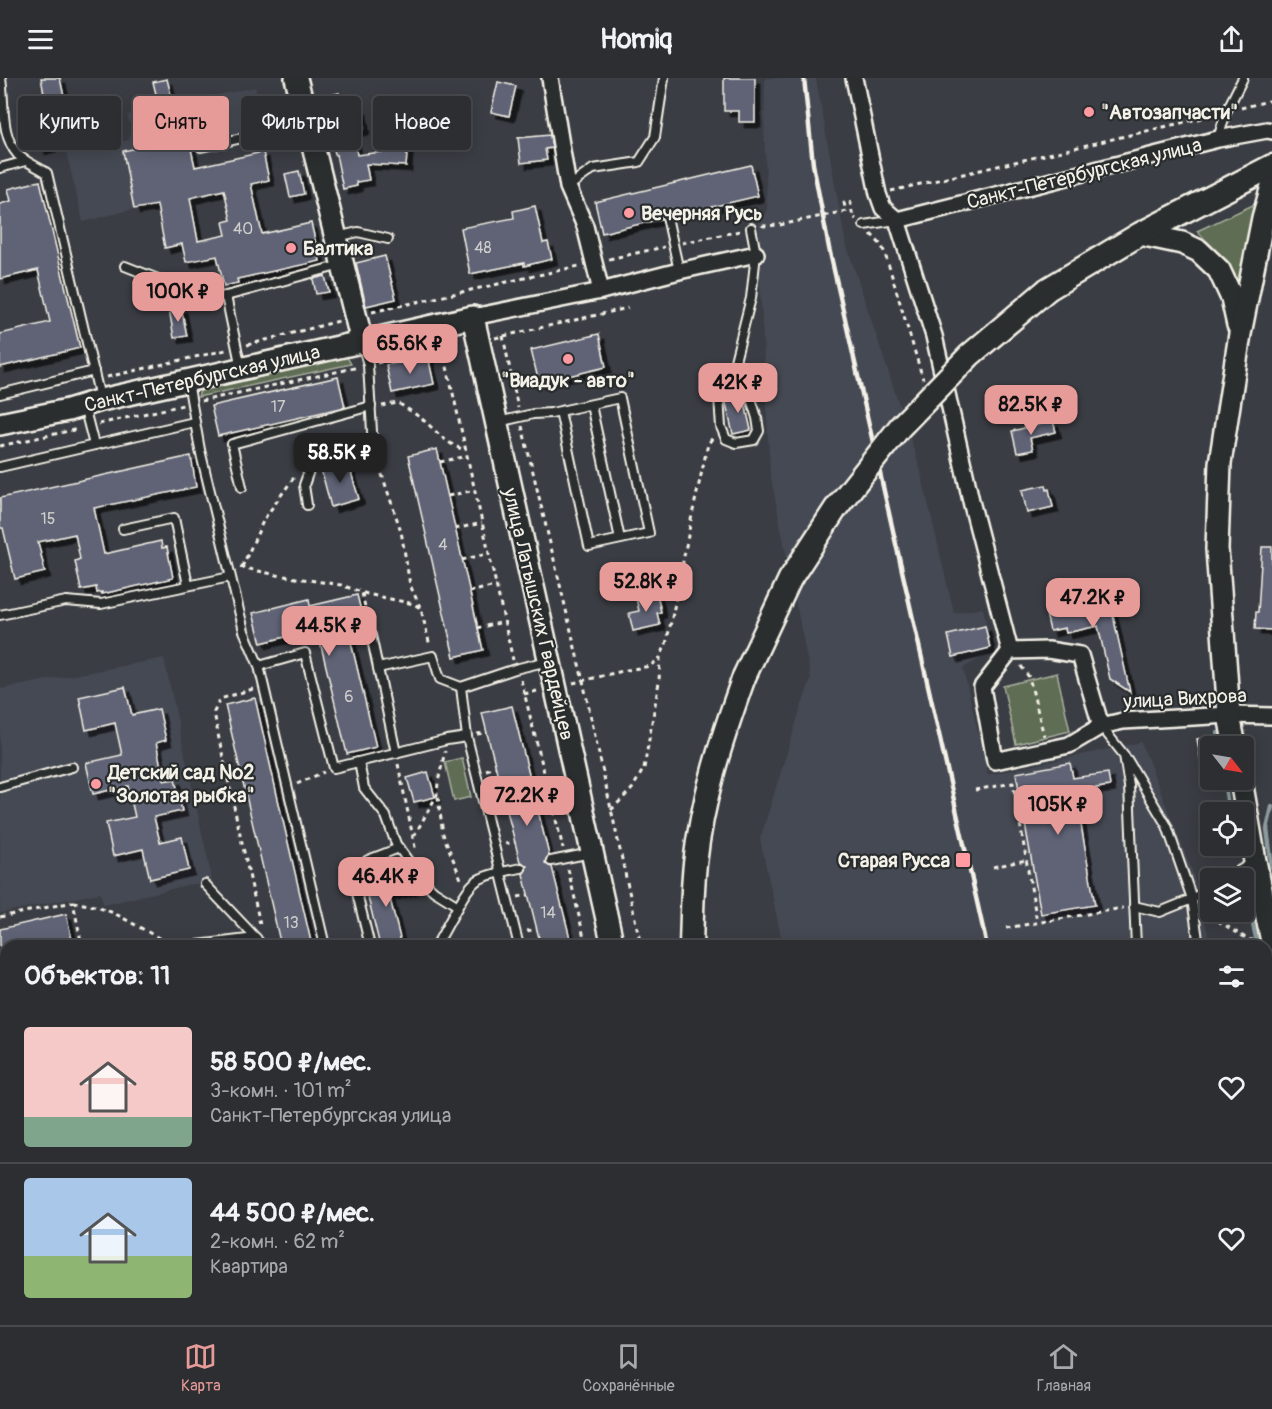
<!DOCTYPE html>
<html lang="ru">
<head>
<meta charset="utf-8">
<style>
	:root { --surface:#2c2e32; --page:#34363a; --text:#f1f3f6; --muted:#a6a8ac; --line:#484a4d; --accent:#e69b98 }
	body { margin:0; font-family:Pangolin,sans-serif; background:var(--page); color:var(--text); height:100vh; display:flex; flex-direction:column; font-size:22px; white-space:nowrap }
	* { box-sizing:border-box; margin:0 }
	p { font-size:20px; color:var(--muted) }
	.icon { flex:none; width:33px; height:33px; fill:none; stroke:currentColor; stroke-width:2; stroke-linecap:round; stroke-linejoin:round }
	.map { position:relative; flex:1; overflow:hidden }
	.sheet { position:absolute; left:0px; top:862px; width:1272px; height:386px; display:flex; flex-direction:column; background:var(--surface); border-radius:18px 18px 0 0; box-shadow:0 3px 15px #0003,0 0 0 2px var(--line) }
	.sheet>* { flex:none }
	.top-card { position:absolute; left:18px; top:18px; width:600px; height:54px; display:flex; gap:12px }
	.needle { width:39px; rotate:121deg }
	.tools { position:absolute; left:1200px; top:658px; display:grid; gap:12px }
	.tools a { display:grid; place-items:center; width:54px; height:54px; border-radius:6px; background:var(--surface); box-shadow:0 3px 15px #0003,0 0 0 2px var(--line); font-size:30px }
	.price { position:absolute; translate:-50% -51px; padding:0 14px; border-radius:12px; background:var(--accent); color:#111; font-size:20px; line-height:39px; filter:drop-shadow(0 2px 3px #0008) }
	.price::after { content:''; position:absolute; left:50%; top:36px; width:18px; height:14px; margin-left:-9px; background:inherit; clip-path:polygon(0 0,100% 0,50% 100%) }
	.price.current { background:#222; color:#fff }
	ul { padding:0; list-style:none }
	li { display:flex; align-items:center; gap:18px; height:150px; padding:0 24px }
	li+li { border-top:2px solid var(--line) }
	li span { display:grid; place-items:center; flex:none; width:168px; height:120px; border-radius:6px; color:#555 }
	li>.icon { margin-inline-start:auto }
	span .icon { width:72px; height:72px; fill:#fffc; stroke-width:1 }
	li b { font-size:26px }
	h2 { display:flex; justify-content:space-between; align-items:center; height:72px; padding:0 24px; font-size:26px }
	.chip { padding:0 21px; border-radius:6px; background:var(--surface); box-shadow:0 3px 15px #0003,0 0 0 2px var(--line); font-size:21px; line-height:54px }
	.chip.current { background:var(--accent); color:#111 }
	header { display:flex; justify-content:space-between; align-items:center; height:78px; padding:0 24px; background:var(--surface); font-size:27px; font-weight:700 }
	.tabs { display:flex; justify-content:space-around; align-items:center; height:84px; border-top:2px solid var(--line); background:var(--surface); font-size:16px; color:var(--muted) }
	.tabs a { display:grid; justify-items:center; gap:3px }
	.tabs .current { color:var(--accent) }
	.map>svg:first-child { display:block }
	.built { fill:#454852 }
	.green { fill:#5f6d54; stroke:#aaaf9e; stroke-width:1.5 }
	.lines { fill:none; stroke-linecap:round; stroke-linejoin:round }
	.stream { stroke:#8d9c9e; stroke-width:4.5 }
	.building { fill:#5e6375; stroke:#f4f1e8; stroke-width:1.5; fill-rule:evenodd; filter:url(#shadow) }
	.lane-casing { stroke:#f4f1e8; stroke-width:12 }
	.street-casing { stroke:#f4f1e8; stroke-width:20 }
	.secondary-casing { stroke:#f4f1e8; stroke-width:26 }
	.primary-casing { stroke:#f4f1e8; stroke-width:27 }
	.path { stroke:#f4f1e8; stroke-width:3; stroke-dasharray:4.5 4.5; stroke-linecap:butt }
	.lane { stroke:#2a2d2e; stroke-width:8 }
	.street { stroke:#2a2d2e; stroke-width:15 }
	.secondary { stroke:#2a2d2e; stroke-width:21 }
	.primary { stroke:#2a2d2e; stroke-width:22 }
	.rail { stroke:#f4f1e8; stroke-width:4.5 }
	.primary-bridge-casing { stroke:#f4f1e8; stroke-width:27; stroke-linecap:butt }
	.primary-bridge { stroke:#2a2d2e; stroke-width:22 }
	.poi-dot { fill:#ff9aa2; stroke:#2a2d2e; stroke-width:2 }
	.labels { text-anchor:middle; stroke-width:4.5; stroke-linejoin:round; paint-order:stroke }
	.number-label { font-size:16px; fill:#cececb }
	.poi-label { font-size:20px; font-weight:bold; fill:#f4f1e8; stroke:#2a2d2e; text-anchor:start }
	.street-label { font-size:20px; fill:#f4f1e8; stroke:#2a2d2e }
</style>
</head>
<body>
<header><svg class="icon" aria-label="menu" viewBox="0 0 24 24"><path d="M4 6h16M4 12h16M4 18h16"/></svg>Homiq<svg class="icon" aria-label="share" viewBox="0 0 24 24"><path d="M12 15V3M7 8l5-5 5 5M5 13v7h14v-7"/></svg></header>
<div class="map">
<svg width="1272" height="1247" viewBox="0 0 1272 1247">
	<defs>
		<filter id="shadow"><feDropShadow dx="5.5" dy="5.5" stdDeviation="0" flood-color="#0009"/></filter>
	</defs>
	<rect width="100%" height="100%" fill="#3a3d43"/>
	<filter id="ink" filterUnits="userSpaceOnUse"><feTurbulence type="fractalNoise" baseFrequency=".0167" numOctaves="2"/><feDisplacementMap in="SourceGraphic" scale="12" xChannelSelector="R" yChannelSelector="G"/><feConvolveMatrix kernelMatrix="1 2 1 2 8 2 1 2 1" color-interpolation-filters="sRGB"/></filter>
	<g filter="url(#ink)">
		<!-- built -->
		<g class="built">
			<path d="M 765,0 L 816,0 L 845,162 L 920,390 L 954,535 L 983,530 L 992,574 L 963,590 L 988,697 L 1141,664 L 1193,795 L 1211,868 L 783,868 L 760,761 L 800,632 L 811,601 L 770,395 L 759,188 L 759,146 L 767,131 L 764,44 Z"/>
			<path d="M 255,9 L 270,61 L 193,78 L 200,118 L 134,131 L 83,144 L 66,73 L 129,62 L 131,49 L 127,37 Z"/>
			<path d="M 164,580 L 212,801 L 205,806 L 192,806 L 104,827 L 100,815 L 0,835 L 0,611 Z"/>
			<path d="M 6,952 L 6,1242 L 254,1242 L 255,1247 L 0,1247 L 0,953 Z"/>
			<path d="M 1272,1028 L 1272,1104 L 1266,1078 L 1266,1029 Z"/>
			<path d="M 836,1242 L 940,1242 L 942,1247 L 823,1247 Z"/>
			<path d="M 944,1242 L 1257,1242 L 1258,1247 L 945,1247 Z"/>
		</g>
		<!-- green -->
		<g class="green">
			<path d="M 1255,126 L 1239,204 L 1227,184 L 1197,153 Z"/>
			<path d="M 441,259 L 442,265 L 386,278 L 385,272 Z"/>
			<path d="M 347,279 L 351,286 L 198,319 L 200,313 Z"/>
			<path d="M 1057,595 L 1070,653 L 1016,666 L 1003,608 Z"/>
			<path d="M 462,680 L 471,719 L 454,723 L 445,684 Z"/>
			<path d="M 136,1242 L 250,1242 L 251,1247 L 132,1247 L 133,1244 Z"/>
		</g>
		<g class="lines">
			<!-- stream -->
			<g class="stream">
				<path d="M 1218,655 L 1219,669"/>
				<path d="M 1224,702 L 1229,735"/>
				<path d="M 1272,729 L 1267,751 L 1272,789"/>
				<path d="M 1235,768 L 1236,778"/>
				<path d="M 1244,808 L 1258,868"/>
			</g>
		</g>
		<!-- building -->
		<g class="building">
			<path d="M 41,0 L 60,0 L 64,19 L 49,22 L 48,16 L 44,16 Z"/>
			<path d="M 724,0 L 755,0 L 755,44 L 739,44 L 739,33 L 724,33 Z"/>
			<path d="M 167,1 L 174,29 L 197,24 L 201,45 L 186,48 L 195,89 L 263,74 L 269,102 L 251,106 L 262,156 L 311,145 L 320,183 L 237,201 L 238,205 L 224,208 L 217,178 L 186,184 L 182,166 L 165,170 L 157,127 L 134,131 L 123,73 L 142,69 L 135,37 L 160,32 L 153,4 ZM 224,112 L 231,142 L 223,144 L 226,157 L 198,163 L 190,120 Z"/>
			<path d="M 498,4 L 516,8 L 509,38 L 491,34 Z"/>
			<path d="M 339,15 L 343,33 L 361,31 L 364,51 L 353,53 L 357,77 L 389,73 L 390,62 L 408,63 L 406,88 L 366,86 L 369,102 L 356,104 L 357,108 L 343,111 L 336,76 L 335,76 L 323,19 Z"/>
			<path d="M 89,26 L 94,50 L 75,54 L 71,30 Z"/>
			<path d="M 48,49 L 54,67 L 40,71 L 35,52 Z"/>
			<path d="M 550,57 L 552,70 L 545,71 L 547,82 L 521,85 L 518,60 Z"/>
			<path d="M 751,87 L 758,118 L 673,138 L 669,134 L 665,133 L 662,137 L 661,141 L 602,155 L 595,124 Z"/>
			<path d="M 299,93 L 304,116 L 290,119 L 285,96 Z"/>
			<path d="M 40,103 L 80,270 L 0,289 L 0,256 L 50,244 L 38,192 L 0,201 L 0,126 L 11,123 L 8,111 Z"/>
			<path d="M 535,128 L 543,165 L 548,164 L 552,181 L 524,188 L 524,185 L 470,196 L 461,150 L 514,140 L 513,133 Z"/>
			<path d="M 385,178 L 396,221 L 366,228 L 356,185 Z"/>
			<path d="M 325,198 L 329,214 L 316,216 L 313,201 Z"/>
			<path d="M 181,229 L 187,258 L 174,260 L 169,231 Z"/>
			<path d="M 599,256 L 606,289 L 539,305 L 531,272 Z"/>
			<path d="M 428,278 L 434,306 L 392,315 L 386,287 Z"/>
			<path d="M 338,299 L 345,329 L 218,358 L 211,328 Z"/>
			<path d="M 743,317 L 751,352 L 733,356 L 725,321 Z"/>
			<path d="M 1053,343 L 1056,354 L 1030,360 L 1033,372 L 1017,375 L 1012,353 Z"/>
			<path d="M 437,371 L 483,572 L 454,579 L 408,378 Z"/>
			<path d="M 191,378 L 196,409 L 94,430 L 104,476 L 161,463 L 162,470 L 167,469 L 173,500 L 102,516 L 102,514 L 97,515 L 96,509 L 81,512 L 75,483 L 80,481 L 75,456 L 38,464 L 45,494 L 15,501 L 3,450 L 0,450 L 0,420 Z"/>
			<path d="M 347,381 L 359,421 L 331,429 L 321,391 Z"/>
			<path d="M 1046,407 L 1047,412 L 1049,411 L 1053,429 L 1027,435 L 1022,412 Z"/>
			<path d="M 1262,469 L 1272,469 L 1272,552 L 1255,551 L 1256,534 L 1258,534 Z"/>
			<path d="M 1108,515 L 1130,614 L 1110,601 L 1098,548 L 1066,555 L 1065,550 L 1050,553 L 1045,531 L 1061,527 L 1060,525 Z"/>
			<path d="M 657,516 L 661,534 L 657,535 L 660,547 L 633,553 L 629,535 L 639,533 L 636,520 Z"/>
			<path d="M 357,517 L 363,541 L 354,543 L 358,558 L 350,560 L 376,669 L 347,676 L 317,551 L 261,565 L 253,535 L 309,521 L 310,528 Z"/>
			<path d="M 985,548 L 990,570 L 953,579 L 948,557 Z"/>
			<path d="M 125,609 L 132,637 L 159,631 L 166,662 L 156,665 L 164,703 L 175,701 L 182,733 L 154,739 L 160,764 L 182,759 L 189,792 L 150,801 L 143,771 L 113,778 L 106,745 L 135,739 L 128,708 L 93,716 L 86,685 L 122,677 L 115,645 L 86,652 L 79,619 Z"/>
			<path d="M 255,620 L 277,717 L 312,868 L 281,868 L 225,627 Z"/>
			<path d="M 512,628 L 549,777 L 546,781 L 545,785 L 549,788 L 552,789 L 572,868 L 541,868 L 523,796 L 526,792 L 527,788 L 523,785 L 520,784 L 487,655 L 482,635 Z"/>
			<path d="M 1210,659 L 1210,701 L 1204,702 L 1197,661 Z"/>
			<path d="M 1070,685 L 1073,700 L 1108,695 L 1110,708 L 1075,713 L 1095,827 L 1041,836 L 1016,695 Z"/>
			<path d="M 428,694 L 435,719 L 414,724 L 407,700 Z"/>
			<path d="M 407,796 L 411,811 L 389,817 L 402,868 L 380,868 L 365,807 Z"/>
			<path d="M 66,836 L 73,866 L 59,868 L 0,868 L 0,851 Z"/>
		</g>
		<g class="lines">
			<!-- lane casing -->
			<g class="lane-casing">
				<g id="lane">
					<path d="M 1,0 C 5,26 0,57 18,77 C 26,84 38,89 47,95 L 100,320"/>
					<path d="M 1218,61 L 1226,34 L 1243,0"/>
					<path d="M 201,69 L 305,46"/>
					<path d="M 0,90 L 26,83"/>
					<path d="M 568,109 L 593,91 L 639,84 L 655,59 L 664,0"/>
					<path d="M 667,139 L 679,193"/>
					<path d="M 864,147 L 896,142"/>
					<path d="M 337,159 L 358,154 L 388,161"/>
					<path d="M 125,188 L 209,221 L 226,218 L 341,187"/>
					<path d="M 226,218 L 241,290"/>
					<path d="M 733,291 L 749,314 L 757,340 L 759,353 L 754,362 L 736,365 L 726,361 L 721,349 L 719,319 L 733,291 L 751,220 L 756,176 L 751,150"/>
					<path d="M 188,304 L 200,372 L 244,553 L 259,588 L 325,868"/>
					<path d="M 0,316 L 94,293"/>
					<path d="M 591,327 L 620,461"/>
					<path d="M 84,328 L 94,367"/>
					<path d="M 498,344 L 533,336 L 551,335 L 620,320 L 649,455 L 589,468 L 560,333"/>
					<path d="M 0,389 L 194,344"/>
					<path d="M 242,409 L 232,366 L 371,328"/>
					<path d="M 307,427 L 304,407 L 310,390 C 330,379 350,372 373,370 L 368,287 L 362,265"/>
					<path d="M 123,451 L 174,440 L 188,507"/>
					<path d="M 0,537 L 66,523 L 101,526 L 230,499"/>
					<path d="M 371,557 L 396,675"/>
					<path d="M 259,588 L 305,575 L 334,690 L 447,662 L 467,659"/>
					<path d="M 378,590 L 433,578 L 440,601 L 461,609 L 515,591 L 548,583"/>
					<path d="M 461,609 L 467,659 L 519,868"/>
					<path d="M 1101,648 L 1124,677 L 1129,708 L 1136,868"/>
					<path d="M 1127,681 L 1167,748 L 1192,821 L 1199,868"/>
					<path d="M 359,684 L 364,710 L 386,738 L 396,766 L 422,802 L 434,813 L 458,828 L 436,868"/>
					<path d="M 0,709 L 72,689"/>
					<path d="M 551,783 L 591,775"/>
					<path d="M 1225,801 L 1254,784"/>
					<path d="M 205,806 L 256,860 L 262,868"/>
					<path d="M 458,828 C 463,819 467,811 475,804 C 485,796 508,793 521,790"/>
					<path d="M 1134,828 L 1160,834 L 1192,821 L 1210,810"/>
					<path d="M 189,868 L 256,860"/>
					<path d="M 370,868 L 356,811 L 355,794 L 368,782 L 399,770"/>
					<path d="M 0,913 L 6,911"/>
					<path d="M 652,1242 L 654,1247"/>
					<path d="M 923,1242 L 923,1247"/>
					<path d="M 1218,1242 L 1218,1247"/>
					<path d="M 316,1247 L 319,1242"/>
					<path d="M 544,1247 L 547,1242"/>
				</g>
			</g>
			<!-- street casing -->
			<g class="street-casing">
				<g id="street">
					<path d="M 550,0 L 568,109 L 585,148 L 601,213"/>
					<path d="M 854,0 L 878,116 L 883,130 L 897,142"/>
					<path d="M 897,142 L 934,258 L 972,427 L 1010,573"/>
					<path d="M 897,142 L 1218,61 L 1267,52 L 1272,53"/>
					<path d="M 473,239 L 601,213 L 679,193 L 756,176"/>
					<path d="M 1101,648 L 1080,577 L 1048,572 L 1010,573 L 982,609 L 995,683 L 1069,667 L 1101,648 L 1123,643 L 1229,637 L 1272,638"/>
					<path d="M 857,1242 L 859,1247"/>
				</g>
			</g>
			<!-- secondary casing -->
			<g class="secondary-casing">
				<g id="secondary">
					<path d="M 296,0 L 362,264"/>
					<path d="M 1140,156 L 1182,165 L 1199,173 L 1219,192 L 1232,220 L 1238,247"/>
					<path d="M 0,346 L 68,332 L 101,322 L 473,239 L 613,868"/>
					<path d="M 1235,669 L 1229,637 L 1217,471 L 1220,385 L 1240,256 L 1263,140 L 1272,108"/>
					<path d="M 1241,702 L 1255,783 L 1272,863"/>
				</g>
			</g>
			<!-- primary casing -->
			<g class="primary-casing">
				<g id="primary">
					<path d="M 1048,211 L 1140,156 L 1272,88"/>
					<path d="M 691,868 C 692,841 692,813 695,786 C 702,721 722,660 744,599"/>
					<path d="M 695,1242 L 696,1247"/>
				</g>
			</g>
			<!-- path -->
			<g class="path">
				<path d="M 1241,30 L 1272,22"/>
				<path d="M 891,113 L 1215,37"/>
				<path d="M 763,149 L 763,148 L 780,147 L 846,133 L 844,125 L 850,124 L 853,139 L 856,141"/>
				<path d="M 871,156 L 882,168 L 888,185 L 923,301"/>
				<path d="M 682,165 L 740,153"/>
				<path d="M 609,181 L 664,169"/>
				<path d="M 372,234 L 579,188"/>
				<path d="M 503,258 L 518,330"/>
				<path d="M 495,260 L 628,230"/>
				<path d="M 247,267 L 339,243"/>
				<path d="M 443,271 L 513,582"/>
				<path d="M 377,285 L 451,269"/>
				<path d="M 107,299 L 226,272"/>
				<path d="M 201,323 L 359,289"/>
				<path d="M 382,328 L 398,325 C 409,332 421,339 430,348 C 442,359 450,368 466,372"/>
				<path d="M 99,346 L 183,327"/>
				<path d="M 522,348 L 583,603 L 641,868"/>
				<path d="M 0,368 L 78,351"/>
				<path d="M 376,379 L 401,453 L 410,507 L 421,531 L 430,568"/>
				<path d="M 440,384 L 467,378"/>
				<path d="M 448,418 L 475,412"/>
				<path d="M 455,451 L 482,445"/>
				<path d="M 462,482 L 489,475"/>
				<path d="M 240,489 L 277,497 L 341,507 L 367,516 L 414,526 L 420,530"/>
				<path d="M 242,489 L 264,441 L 295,398"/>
				<path d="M 469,514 L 496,508"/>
				<path d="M 362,515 L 369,548"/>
				<path d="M 477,550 L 504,544"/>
				<path d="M 1021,588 L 1029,599 L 1044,658"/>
				<path d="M 521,602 L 563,770"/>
				<path d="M 573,605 L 627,592 L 650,588 L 660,580"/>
				<path d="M 253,611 L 220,621 L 214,634 L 219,661 L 260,846"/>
				<path d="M 524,616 L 537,613"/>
				<path d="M 477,656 L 487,655"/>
				<path d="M 398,686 L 416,774"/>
				<path d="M 486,692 L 496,689"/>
				<path d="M 297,706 L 324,694"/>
				<path d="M 975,712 L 1013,705 L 1037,844"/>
				<path d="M 438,719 L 443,756 L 461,801"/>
				<path d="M 496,730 L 506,727"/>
				<path d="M 611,732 L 632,711 L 644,690 L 659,604 L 660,580 L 666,566 L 673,535 L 692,437 L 708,366 L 714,358"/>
				<path d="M 414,758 L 437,717 L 438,704 L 445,673"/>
				<path d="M 505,766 L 515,764"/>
				<path d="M 993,789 L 1026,782"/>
				<path d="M 568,791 L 586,868"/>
				<path d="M 518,819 L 528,817"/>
				<path d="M 73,824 L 94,828 L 114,835 L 173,868"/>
				<path d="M 1205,831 L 1215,841 L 1249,862 L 1255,862"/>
				<path d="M 0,839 L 73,824 L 82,868"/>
				<path d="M 1006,850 L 1123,830"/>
				<path d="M 527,853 L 537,851"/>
				<path d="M 593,1242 L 594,1247"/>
				<path d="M 671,1242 L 672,1247"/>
				<path d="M 296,1247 L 297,1242"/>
			</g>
			<!-- lane -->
			<use href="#lane" class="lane"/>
			<!-- street -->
			<use href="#street" class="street"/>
			<!-- secondary -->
			<use href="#secondary" class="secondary"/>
			<!-- primary -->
			<use href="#primary" class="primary"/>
			<!-- rail -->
			<g class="rail">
				<path d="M 804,0 L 813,86 L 829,170 L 987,868"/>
				<path d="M 1072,1242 L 1074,1247"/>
				<path d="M 1184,1242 L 1185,1247"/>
			</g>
			<!-- primary-bridge casing -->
			<g class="primary-bridge-casing">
				<path id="primary-bridge" d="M 744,599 L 790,501 L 836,430 L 900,349 L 970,277 L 1048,211"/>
			</g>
			<!-- primary-bridge -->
			<use href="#primary-bridge" class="primary-bridge"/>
		</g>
	</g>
	<!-- markers -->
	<g class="poi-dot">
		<circle cx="1089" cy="34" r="6"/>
		<circle cx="629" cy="135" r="6"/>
		<circle cx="291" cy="170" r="6"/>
		<circle cx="568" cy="281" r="6"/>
		<circle cx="96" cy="706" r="6"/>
		<rect x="955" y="774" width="16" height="16" rx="3"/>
	</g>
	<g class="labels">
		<!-- number labels -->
		<g class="number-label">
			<text x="243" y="156">40</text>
			<text x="483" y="175">48</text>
			<text x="278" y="334">17</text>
			<text x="48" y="446">15</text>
			<text x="443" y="472">4</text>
			<text x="349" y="624">6</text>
			<text x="548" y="840">14</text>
			<text x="291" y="850">13</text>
		</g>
		<!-- poi labels -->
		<g class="poi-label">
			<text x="1101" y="41">"Автозапчасти"</text>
			<text x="641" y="142">Вечерняя Русь</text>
			<text x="303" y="177">Балтика</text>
			<text x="568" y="309" text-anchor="middle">"Виадук - авто"</text>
			<text x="108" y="701">Детский сад №2<tspan x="108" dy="23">"Золотая рыбка"</tspan></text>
			<text x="950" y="789" text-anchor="end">Старая Русса</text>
		</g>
		<!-- street labels -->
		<g class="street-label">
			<text transform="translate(1084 95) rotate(-14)" y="7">Санкт-Петербургская улица</text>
			<text transform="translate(202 300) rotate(-13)" y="7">Санкт-Петербургская улица</text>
			<text transform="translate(539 536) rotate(77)" y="7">улица Латышских Гвардейцев</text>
			<text transform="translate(1185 620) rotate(-3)" y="7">улица Вихрова</text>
		</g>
	</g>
</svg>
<div class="tools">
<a><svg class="needle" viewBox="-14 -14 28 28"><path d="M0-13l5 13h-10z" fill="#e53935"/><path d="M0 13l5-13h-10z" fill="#a6a8ac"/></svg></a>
<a><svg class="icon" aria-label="locate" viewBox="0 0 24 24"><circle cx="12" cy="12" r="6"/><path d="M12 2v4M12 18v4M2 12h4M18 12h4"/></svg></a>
<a><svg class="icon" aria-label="layers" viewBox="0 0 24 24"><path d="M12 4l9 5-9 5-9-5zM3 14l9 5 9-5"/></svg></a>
</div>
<b class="price" style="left:178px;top:245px">100K ₽</b>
<b class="price" style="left:410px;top:297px">65.6K ₽</b>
<b class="price" style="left:738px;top:336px">42K ₽</b>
<b class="price" style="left:1031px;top:358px">82.5K ₽</b>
<b class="price current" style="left:340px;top:406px">58.5K ₽</b>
<b class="price" style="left:646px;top:535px">52.8K ₽</b>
<b class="price" style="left:1093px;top:551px">47.2K ₽</b>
<b class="price" style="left:329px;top:579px">44.5K ₽</b>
<b class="price" style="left:527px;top:749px">72.2K ₽</b>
<b class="price" style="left:1058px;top:758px">105K ₽</b>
<b class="price" style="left:386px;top:830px">46.4K ₽</b>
<div class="top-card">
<a class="chip">Купить</a>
<a class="chip current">Снять</a>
<a class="chip">Фильтры</a>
<a class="chip">Новое</a>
</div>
<section class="sheet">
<h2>Объектов: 11<svg class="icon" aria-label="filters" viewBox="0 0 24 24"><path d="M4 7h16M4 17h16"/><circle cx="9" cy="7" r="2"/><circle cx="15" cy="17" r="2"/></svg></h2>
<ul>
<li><span style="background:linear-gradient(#f6c9c9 75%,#7fa58c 0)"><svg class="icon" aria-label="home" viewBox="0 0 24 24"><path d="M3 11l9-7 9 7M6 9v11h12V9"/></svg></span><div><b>58 500 ₽/мес.</b><p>3-комн. · 101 m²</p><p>Санкт-Петербургская улица</p></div><svg class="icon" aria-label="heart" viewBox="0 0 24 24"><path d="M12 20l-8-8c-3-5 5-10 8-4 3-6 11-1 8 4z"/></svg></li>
<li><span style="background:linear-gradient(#a9c7e8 65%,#8fb573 0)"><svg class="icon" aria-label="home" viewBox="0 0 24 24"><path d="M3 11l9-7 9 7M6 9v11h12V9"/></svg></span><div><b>44 500 ₽/мес.</b><p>2-комн. · 62 m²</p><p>Квартира</p></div><svg class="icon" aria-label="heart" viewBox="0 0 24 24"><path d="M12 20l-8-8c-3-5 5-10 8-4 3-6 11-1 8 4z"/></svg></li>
</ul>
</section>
</div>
<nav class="tabs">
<a class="current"><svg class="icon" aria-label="map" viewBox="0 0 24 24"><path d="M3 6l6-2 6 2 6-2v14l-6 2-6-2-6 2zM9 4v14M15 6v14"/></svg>Карта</a>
<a><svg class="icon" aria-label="saved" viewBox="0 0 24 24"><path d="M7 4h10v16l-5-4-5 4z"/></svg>Сохранённые</a>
<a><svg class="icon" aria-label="home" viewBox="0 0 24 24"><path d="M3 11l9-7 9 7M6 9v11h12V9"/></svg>Главная</a>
</nav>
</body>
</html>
